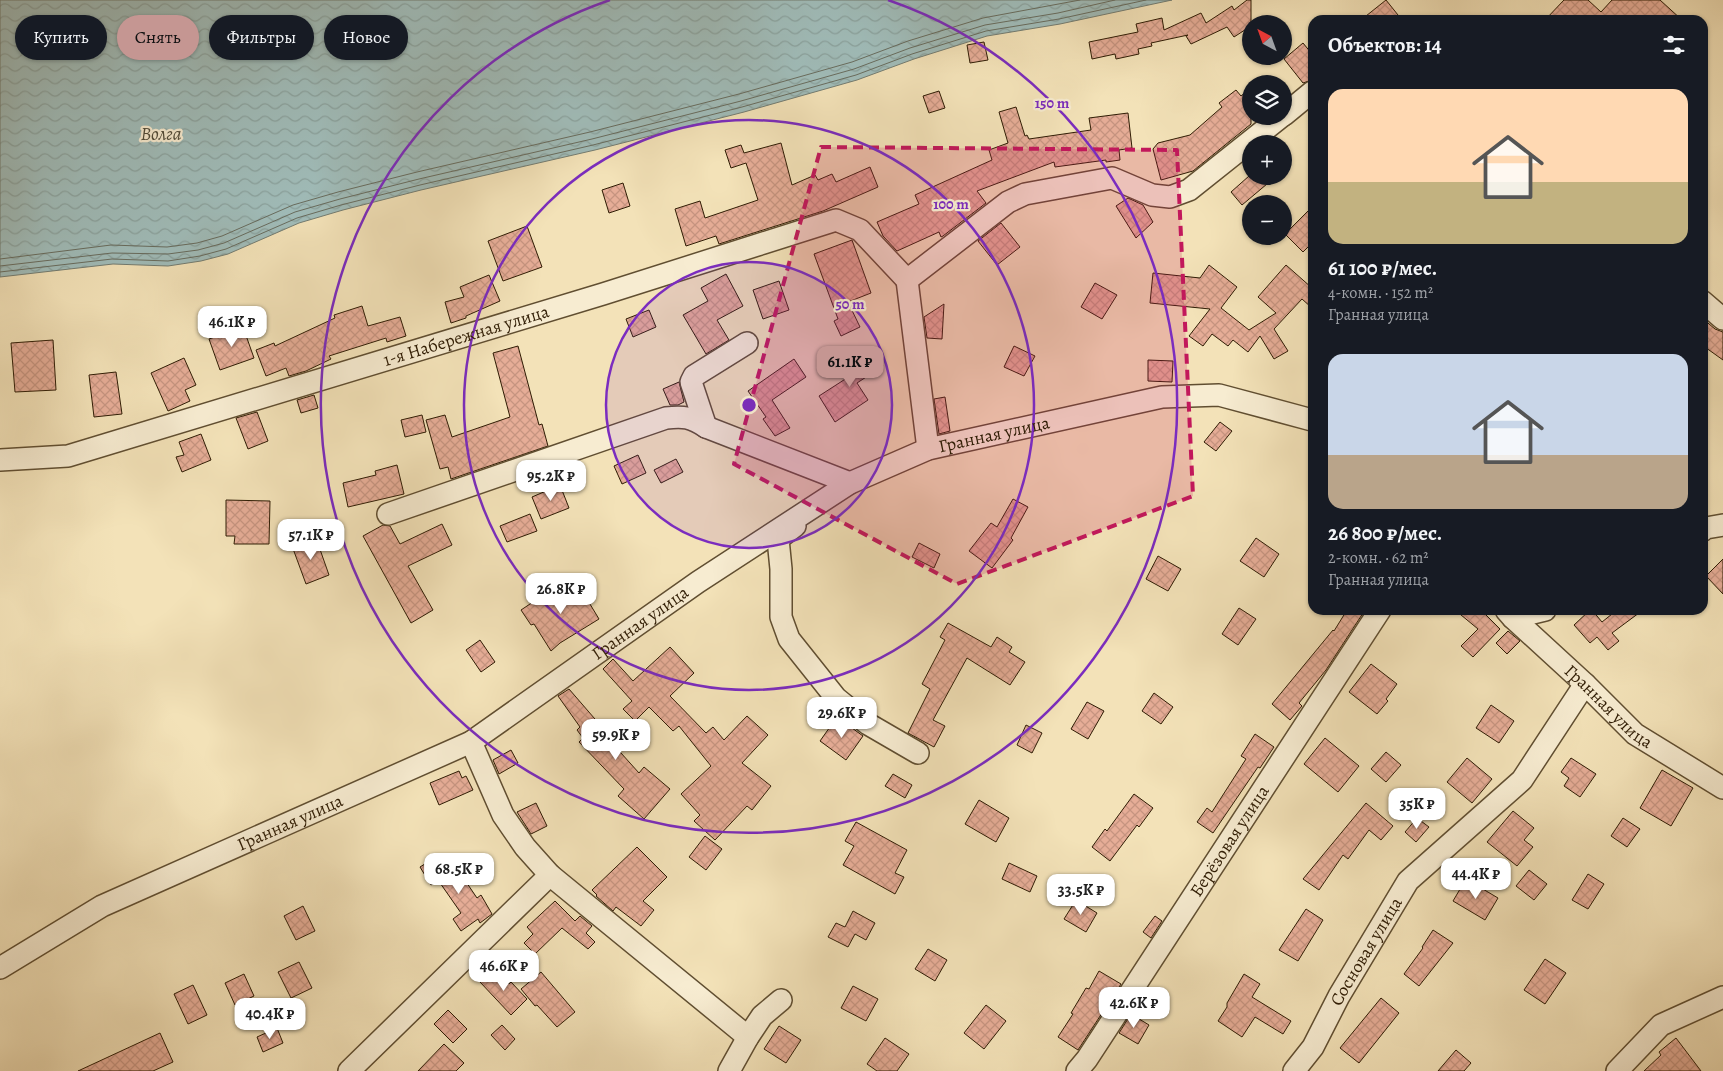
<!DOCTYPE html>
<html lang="ru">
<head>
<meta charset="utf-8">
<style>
	:root { --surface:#171b24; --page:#242831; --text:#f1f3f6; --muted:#9ea1a6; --accent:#c59692 }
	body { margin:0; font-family:Alegreya,serif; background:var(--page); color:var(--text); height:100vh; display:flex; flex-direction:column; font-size:19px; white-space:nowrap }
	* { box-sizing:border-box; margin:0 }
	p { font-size:16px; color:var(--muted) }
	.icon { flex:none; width:28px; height:28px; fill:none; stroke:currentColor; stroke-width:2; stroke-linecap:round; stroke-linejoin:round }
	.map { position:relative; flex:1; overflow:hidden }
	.panel { position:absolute; left:1308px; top:15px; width:400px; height:600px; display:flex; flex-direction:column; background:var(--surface); border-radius:15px; box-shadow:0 1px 4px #0004 }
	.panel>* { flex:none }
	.guide { position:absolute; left:15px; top:15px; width:475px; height:45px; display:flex; gap:10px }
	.needle { width:32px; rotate:319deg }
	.buttons { position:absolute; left:1242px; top:15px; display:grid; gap:10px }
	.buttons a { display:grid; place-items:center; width:50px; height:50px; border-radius:50%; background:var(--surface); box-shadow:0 1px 4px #0004; font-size:25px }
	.price { position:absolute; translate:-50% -42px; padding:0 11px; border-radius:10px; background:#fff; color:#222; font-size:16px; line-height:32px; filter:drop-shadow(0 1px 2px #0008) }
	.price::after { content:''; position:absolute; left:50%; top:30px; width:15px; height:11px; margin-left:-8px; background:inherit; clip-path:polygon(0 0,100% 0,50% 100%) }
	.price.on { background:var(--accent); color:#111 }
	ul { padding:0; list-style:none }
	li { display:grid; align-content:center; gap:10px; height:265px; padding:0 20px }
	li span { display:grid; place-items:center; height:155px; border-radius:15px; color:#555 }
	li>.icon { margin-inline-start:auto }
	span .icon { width:90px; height:90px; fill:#fffc; stroke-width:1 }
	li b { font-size:21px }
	h2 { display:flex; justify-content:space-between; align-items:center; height:60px; padding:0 20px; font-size:21px }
	.chip { padding:0 18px; border-radius:22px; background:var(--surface); box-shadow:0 1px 4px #0004; font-size:18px; line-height:45px }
	.chip.on { background:var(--accent); color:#111 }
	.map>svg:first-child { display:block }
	.water { fill:url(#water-waves); stroke:#737c71 }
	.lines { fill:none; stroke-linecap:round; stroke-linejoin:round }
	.shore { stroke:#686c5e; stroke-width:1 }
	.building { fill:url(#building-cross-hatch); stroke:#2f1c04 }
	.minor-casing { stroke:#604e31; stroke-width:24 }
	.minor { stroke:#f7ecd1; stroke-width:21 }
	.marked { fill:#c2185b; fill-opacity:0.2; stroke:#c2185b; stroke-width:4; stroke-dasharray:10 6; stroke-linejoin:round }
	.ring { fill:none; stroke:#7b2cbf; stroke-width:2.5 }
	.labels { text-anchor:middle; stroke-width:4.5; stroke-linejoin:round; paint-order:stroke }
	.street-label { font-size:18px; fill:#2f1c04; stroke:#f7ecd1 }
	.water-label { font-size:19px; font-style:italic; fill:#514c3a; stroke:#f7ecd1 }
	.centre { fill:#7b2cbf; stroke:#f7ecd1; stroke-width:2.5 }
	.ring-label { font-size:15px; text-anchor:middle; font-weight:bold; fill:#7b2cbf; stroke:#f7ecd1; stroke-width:4.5; stroke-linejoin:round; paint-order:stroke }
</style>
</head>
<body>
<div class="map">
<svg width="1723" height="1071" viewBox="0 0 1723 1071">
	<defs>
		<pattern id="water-waves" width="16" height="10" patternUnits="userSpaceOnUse" patternTransform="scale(1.25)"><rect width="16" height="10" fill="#a0bcb9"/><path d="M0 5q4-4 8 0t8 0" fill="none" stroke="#8aa19d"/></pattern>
		<pattern id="building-cross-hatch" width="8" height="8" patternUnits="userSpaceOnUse" patternTransform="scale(1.25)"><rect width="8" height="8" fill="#e6ad97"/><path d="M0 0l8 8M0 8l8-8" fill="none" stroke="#c69480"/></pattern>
	</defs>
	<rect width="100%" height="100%" fill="#f3e2b8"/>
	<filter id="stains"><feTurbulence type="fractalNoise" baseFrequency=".004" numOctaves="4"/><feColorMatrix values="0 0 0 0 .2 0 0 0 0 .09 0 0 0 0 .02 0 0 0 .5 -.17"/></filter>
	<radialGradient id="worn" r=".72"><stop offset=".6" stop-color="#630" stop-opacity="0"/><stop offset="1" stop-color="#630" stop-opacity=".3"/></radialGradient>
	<!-- water -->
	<path class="water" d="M 0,0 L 1172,0 L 1060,24 L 987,36 L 914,59 L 857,80 L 744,112 L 595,150 L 421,190 L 343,210 L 299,223 L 228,254 L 201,261 L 168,266 L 113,264 L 0,277 Z"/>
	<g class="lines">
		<!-- shore -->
		<g class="shore">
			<path d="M 0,259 L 111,245 L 167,247 L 197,243 L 222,236 L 293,205 L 338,192 L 417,172 L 590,132 L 739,94 L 852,62 L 908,41 L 983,18 L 1080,0"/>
			<path d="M 0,266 L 112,253 L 168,254 L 198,250 L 224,243 L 295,212 L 340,199 L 419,179 L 592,139 L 741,101 L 854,69 L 910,48 L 985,25 L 1058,13 L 1115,0"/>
			<path d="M 0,272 L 112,259 L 168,261 L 200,256 L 226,249 L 297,218 L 341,205 L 420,185 L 593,145 L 742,107 L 856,75 L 912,54 L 986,31 L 1059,19 L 1146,0"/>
		</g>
	</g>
	<!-- building -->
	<g class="building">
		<path d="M 1247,0 L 1251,0 L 1251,26 L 1234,37 L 1227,27 L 1191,44 L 1186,36 L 1188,35 L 1151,43 L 1152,46 L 1138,49 L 1139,54 L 1116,59 L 1115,54 L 1092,59 L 1089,42 L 1138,32 L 1136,24 L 1162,18 L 1164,30 L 1201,13 L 1206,23 L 1232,6 L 1234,10 Z"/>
		<path d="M 1386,0 L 1402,20 L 1361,20 Z"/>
		<path d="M 1564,0 L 1588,0 L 1601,12 L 1612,0 L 1660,0 L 1682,20 L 1545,20 Z"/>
		<path d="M 984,42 L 988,60 L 970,63 L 967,45 Z"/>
		<path d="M 1303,43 L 1312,54 L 1312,80 L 1303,83 L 1284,59 Z"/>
		<path d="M 1251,88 L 1251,124 L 1193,171 L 1161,180 L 1153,149 L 1158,143 L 1190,135 L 1222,107 L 1219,103 L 1236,90 L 1241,96 Z"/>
		<path d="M 939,91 L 945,108 L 929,113 L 923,96 Z"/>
		<path d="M 1016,107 L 1025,136 L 1027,135 L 1029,139 L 1091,130 L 1089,118 L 1128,113 L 1132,148 L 1119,150 L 1120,160 L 1106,162 L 1106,160 L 1055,167 L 1054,162 L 977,191 L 986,203 L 943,236 L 941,237 L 939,232 L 897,251 L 883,236 L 877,222 L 919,204 L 915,195 L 992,160 L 989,150 L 1008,143 L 999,112 Z"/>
		<path d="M 781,143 L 792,185 L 815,175 L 818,180 L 832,174 L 836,182 L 870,167 L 878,187 L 823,211 L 719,244 L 716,236 L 686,246 L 675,209 L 700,201 L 705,218 L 758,200 L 746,163 L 731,168 L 725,150 L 741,145 L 744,153 Z"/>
		<path d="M 1249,176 L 1259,176 L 1267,184 L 1242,205 L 1231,192 Z"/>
		<path d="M 623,183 L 630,206 L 609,213 L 602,190 Z"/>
		<path d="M 1128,198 L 1143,205 L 1153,222 L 1136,238 L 1116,206 Z"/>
		<path d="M 1312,207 L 1312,243 L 1303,252 L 1285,234 Z"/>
		<path d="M 1001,223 L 1020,247 L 997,265 L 978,241 Z"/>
		<path d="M 527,226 L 542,267 L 503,281 L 488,241 Z"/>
		<path d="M 852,240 L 871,293 L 848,302 L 860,327 L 841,336 L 834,321 L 838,319 L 814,254 Z"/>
		<path d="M 1209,265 L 1237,287 L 1221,308 L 1249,330 L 1276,313 L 1258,297 L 1286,265 L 1312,288 L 1312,308 L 1302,299 L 1274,329 L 1288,351 L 1274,359 L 1260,336 L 1248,352 L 1233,340 L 1228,346 L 1212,334 L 1203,346 L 1189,336 L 1210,309 L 1150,303 L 1153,273 L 1200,278 Z"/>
		<path d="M 726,274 L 743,306 L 717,320 L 729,340 L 706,354 L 683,315 L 708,301 L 701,288 Z"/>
		<path d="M 489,275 L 500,301 L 466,316 L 466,318 L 451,323 L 445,302 L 464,297 L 460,287 Z"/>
		<path d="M 779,281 L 789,310 L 763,319 L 753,290 Z"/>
		<path d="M 1095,283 L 1117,295 L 1102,319 L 1081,307 Z"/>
		<path d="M 944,304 L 942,339 L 927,338 L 924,317 Z"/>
		<path d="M 362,306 L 368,326 L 400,317 L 406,336 L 387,342 L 386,338 L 329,356 L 331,359 L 306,371 L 289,376 L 286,368 L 266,376 L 256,350 L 274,343 L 275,346 L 335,318 L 334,315 Z"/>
		<path d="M 649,310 L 656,327 L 633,337 L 626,319 Z"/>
		<path d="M 1702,318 L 1715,329 L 1723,332 L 1723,360 L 1702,345 Z"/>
		<path d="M 243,327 L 254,358 L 220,370 L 209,339 Z"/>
		<path d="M 53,340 L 56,390 L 15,392 L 11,343 Z"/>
		<path d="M 518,346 L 539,425 L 542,424 L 548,446 L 451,479 L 448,467 L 440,469 L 426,420 L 445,415 L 452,437 L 510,417 L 493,353 Z"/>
		<path d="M 1014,346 L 1035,356 L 1024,376 L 1004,367 Z"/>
		<path d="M 873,350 L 883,366 L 857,383 L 868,400 L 835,422 L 819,396 L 850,376 L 845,369 Z"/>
		<path d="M 184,358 L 196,385 L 185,390 L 190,401 L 168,411 L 151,373 Z"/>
		<path d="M 794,359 L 806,377 L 772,400 L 790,428 L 775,436 L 763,419 L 766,417 L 748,391 Z"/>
		<path d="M 1148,360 L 1173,361 L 1172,382 L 1148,381 Z"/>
		<path d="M 116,372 L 122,414 L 94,417 L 89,375 Z"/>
		<path d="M 679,382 L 684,402 L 678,405 L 670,405 L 663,389 Z"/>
		<path d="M 314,395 L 318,408 L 301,413 L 297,400 Z"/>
		<path d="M 945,397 L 950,431 L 939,434 L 934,399 Z"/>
		<path d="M 257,412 L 268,441 L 248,449 L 236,418 Z"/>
		<path d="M 422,415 L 426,432 L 405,437 L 401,420 Z"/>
		<path d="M 1220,422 L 1232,431 L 1216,451 L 1204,442 Z"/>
		<path d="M 201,434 L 211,460 L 182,472 L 176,457 L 184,455 L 179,442 Z"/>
		<path d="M 638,455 L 646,473 L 622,484 L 614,466 Z"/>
		<path d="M 676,459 L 683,472 L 661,483 L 654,470 Z"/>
		<path d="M 397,465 L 404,494 L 348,507 L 343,483 L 376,475 L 375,471 Z"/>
		<path d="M 560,485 L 569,508 L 541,519 L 532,497 Z"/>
		<path d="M 1013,499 L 1028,507 L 1011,538 L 1013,540 L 992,568 L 969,551 L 991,523 L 997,527 Z"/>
		<path d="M 226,500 L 270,501 L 269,544 L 234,544 L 235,536 L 226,536 Z"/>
		<path d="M 530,514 L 537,531 L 507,542 L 500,526 Z"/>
		<path d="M 442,524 L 452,545 L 408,566 L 433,610 L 411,623 L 363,536 L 383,525 L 390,526 L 400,544 Z"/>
		<path d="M 316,538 L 329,575 L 306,584 L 292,546 Z"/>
		<path d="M 1256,538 L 1279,554 L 1264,577 L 1240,561 Z"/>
		<path d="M 919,543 L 940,554 L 934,568 L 912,557 Z"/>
		<path d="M 1158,556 L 1181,569 L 1168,591 L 1146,579 Z"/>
		<path d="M 1723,559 L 1723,594 L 1706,576 Z"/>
		<path d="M 576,581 L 599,619 L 560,643 L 551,651 L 534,624 L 531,625 L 521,610 L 542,596 L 544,600 Z"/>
		<path d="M 1239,608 L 1256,619 L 1238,645 L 1222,634 Z"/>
		<path d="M 1347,610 L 1365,610 L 1326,670 L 1299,703 L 1302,706 L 1290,720 L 1272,704 L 1333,630 L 1334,631 Z"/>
		<path d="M 1455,610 L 1481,610 L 1500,629 L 1473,657 L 1461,646 L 1478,629 Z"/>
		<path d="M 1590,610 L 1592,610 L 1602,622 L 1617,610 L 1643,610 L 1612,633 L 1619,641 L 1608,650 L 1597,637 L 1590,643 L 1574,625 Z"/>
		<path d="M 948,623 L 991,647 L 997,637 L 1012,647 L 1009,652 L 1025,662 L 1010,685 L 967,658 L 933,720 L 945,726 L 934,747 L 908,733 L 930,689 L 922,684 L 945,640 L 940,637 Z"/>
		<path d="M 1508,631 L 1520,641 L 1507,654 L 1496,643 Z"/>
		<path d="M 480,640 L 495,662 L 481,672 L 466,650 Z"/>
		<path d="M 670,647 L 694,673 L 670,696 L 706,733 L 713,727 L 724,740 L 747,716 L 768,735 L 742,763 L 771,786 L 752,810 L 747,806 L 715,840 L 694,821 L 700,815 L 681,794 L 711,766 L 679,726 L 673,731 L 649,707 L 635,721 L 623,709 L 632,701 L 603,669 L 613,659 L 633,681 Z"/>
		<path d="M 1371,664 L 1397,684 L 1386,699 L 1388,701 L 1377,714 L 1349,692 Z"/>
		<path d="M 569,689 L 614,741 L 612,743 L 639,773 L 644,767 L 670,789 L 644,819 L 618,796 L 624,789 L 579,742 L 583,738 L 577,730 L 580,727 L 558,696 Z"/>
		<path d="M 1154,693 L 1173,707 L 1161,724 L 1142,711 Z"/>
		<path d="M 1087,702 L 1104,711 L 1088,739 L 1071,729 Z"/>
		<path d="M 1491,705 L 1514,721 L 1499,743 L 1476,728 Z"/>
		<path d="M 837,717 L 863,736 L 846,760 L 820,741 Z"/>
		<path d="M 1026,725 L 1042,733 L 1032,753 L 1017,745 Z"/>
		<path d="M 1255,734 L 1274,747 L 1260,768 L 1258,767 L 1213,833 L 1197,822 L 1207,808 L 1212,812 L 1246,759 L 1241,756 Z"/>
		<path d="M 1325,738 L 1359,766 L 1338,792 L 1304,764 Z"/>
		<path d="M 511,750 L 518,763 L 499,774 L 493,760 Z"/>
		<path d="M 1386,752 L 1401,765 L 1386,782 L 1371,769 Z"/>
		<path d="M 1467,758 L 1492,779 L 1472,803 L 1447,782 Z"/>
		<path d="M 1571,758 L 1596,774 L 1580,797 L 1564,786 L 1569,778 L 1561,772 Z"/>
		<path d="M 1662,770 L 1693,788 L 1671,826 L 1640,808 Z"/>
		<path d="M 459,771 L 462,778 L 466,776 L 473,790 L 439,805 L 430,783 Z"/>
		<path d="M 893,774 L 912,785 L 905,798 L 885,786 Z"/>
		<path d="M 1134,794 L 1153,808 L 1139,827 L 1137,825 L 1110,861 L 1092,847 L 1105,829 L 1107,831 Z"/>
		<path d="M 979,800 L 1009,818 L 996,842 L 965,824 Z"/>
		<path d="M 536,803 L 547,826 L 531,834 L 517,812 Z"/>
		<path d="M 1366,803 L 1393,826 L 1381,840 L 1369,830 L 1348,859 L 1343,855 L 1319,890 L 1303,879 Z"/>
		<path d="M 1513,811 L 1534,828 L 1524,840 L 1533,847 L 1517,866 L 1487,842 Z"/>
		<path d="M 1417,818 L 1429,827 L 1416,842 L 1405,832 Z"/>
		<path d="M 1623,818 L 1640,829 L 1627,847 L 1611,836 Z"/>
		<path d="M 856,822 L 907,850 L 895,873 L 904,877 L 895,894 L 843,865 L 854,846 L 845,841 Z"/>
		<path d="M 705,836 L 722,849 L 706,870 L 689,857 Z"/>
		<path d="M 637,847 L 667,877 L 643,901 L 654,910 L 641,926 L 616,907 L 613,911 L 596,896 L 597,895 L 592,890 Z"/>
		<path d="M 433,859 L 444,875 L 456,867 L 477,898 L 481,895 L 492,914 L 480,923 L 478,919 L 461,931 L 453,919 L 461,913 L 438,880 L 431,885 L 420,867 Z"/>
		<path d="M 1009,863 L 1037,876 L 1030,892 L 1002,879 Z"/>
		<path d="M 1529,870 L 1547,884 L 1534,900 L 1516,886 Z"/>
		<path d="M 1588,874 L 1604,884 L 1588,909 L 1572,900 Z"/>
		<path d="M 1466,879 L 1498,898 L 1485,920 L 1453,901 Z"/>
		<path d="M 1076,900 L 1097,913 L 1086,932 L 1064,919 Z"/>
		<path d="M 555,901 L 575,921 L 580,916 L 592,926 L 586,933 L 595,942 L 588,949 L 562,928 L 535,954 L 524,943 L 533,934 L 527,927 Z"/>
		<path d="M 303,906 L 315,931 L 296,940 L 284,916 Z"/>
		<path d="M 1306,909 L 1323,920 L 1298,961 L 1279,950 Z"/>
		<path d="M 853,911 L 875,923 L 866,940 L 855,934 L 848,947 L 828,937 L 836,923 L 845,927 Z"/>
		<path d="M 1155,916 L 1162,921 L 1151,938 L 1143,932 Z"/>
		<path d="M 1433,930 L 1453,943 L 1419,986 L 1404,974 L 1423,948 L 1422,947 Z"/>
		<path d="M 928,949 L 947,960 L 935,981 L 915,969 Z"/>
		<path d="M 1545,959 L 1566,973 L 1545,1004 L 1524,990 Z"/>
		<path d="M 299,962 L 312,988 L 291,998 L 278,972 Z"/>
		<path d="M 494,968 L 509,984 L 511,982 L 527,999 L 511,1015 L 480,982 Z"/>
		<path d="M 1099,971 L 1121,984 L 1078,1050 L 1058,1037 L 1073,1014 L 1071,1013 L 1086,988 L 1089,989 Z"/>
		<path d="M 541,972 L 575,1012 L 557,1027 L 537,1005 L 535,1006 L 521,989 Z"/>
		<path d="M 244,974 L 254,996 L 235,1005 L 225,983 Z"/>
		<path d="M 1244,974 L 1260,984 L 1252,997 L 1291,1021 L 1283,1034 L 1255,1017 L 1242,1037 L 1218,1021 L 1227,1007 L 1227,1003 Z"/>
		<path d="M 193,985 L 207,1015 L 188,1024 L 174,994 Z"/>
		<path d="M 853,986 L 878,999 L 866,1021 L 841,1008 Z"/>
		<path d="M 1381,998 L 1399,1013 L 1359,1063 L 1340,1048 Z"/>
		<path d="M 986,1005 L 1006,1021 L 984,1049 L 964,1033 Z"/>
		<path d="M 448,1010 L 467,1029 L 453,1043 L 434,1024 Z"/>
		<path d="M 1131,1014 L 1149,1025 L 1138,1044 L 1119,1033 Z"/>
		<path d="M 502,1025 L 515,1039 L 505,1050 L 491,1035 Z"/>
		<path d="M 779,1026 L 801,1040 L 786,1063 L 764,1049 Z"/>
		<path d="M 277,1028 L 283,1043 L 263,1052 L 257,1037 Z"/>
		<path d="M 160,1033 L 173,1062 L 153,1071 L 78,1071 Z"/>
		<path d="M 885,1038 L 909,1054 L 897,1071 L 877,1071 L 867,1064 Z"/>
		<path d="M 1676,1038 L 1701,1071 L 1644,1071 L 1661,1055 L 1659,1052 Z"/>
		<path d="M 444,1044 L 464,1063 L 456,1071 L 418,1071 Z"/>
		<path d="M 1456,1050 L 1471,1063 L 1464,1071 L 1438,1071 Z"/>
	</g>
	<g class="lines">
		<!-- minor casing -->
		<g class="minor-casing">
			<g id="minor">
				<path d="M 1284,115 L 1312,92"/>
				<path d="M 907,280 L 1008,202 L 1025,194 L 1112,178 L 1152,195 L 1170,197 L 1189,190 L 1282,116"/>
				<path d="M 907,280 L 928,449"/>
				<path d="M 1702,301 L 1723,319"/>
				<path d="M 706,427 L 691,382 L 694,376 L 747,343"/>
				<path id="s1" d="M 0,460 L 68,456 L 603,294 L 836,220 L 860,230 L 907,280"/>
				<path d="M 388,514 L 666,418 C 684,416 691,417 706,427 L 850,483"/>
				<path d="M 795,526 L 778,539 L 781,569 L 781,617 L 789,639 L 836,698 L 868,724 L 918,753"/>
				<path d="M 1702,531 L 1706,528 L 1723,525"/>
				<path id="s2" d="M 1506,610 L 1513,618 L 1585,684 L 1635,734 L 1723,788"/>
				<path d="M 1513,618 L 1545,610"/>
				<path d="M 471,742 L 503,815 L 525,847 L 550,875 L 748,1037"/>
				<path id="s3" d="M 0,968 L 102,906 L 471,742 L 698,582 L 850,483 L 928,449 L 1162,397 L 1219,395 L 1312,420"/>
				<path d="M 349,1071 L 550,875"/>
				<path d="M 729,1071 L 748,1037 L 762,1016 L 781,1000"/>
				<path id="s4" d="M 1077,1071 L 1087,1059 L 1380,610"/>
				<path id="s5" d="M 1294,1071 L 1313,1047 L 1339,996 L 1408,881 L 1522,780 L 1585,684"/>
				<path d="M 1617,1071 L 1661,1025 L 1723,997"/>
			</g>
		</g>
		<!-- minor -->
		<use href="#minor" class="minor"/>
	</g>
	<!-- marked area -->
	<path class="marked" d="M 821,147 L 1177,150 L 1193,496 L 957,584 L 734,464 Z"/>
	<!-- distance rings -->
	<circle cx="749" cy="405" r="143" fill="#7b2cbf" fill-opacity=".12"/>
	<g class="ring">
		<circle cx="749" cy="405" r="143"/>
		<circle cx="749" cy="405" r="285"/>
		<path d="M888 0A428 428 0 1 1 610 0"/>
	</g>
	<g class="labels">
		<!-- street labels -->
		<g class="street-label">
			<text dy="6" stroke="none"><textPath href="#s1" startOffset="484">1-я Набережная улица</textPath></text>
			<text dy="6" stroke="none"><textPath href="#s3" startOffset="1135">Гранная улица</textPath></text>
			<text dy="6" stroke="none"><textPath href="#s3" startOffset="730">Гранная улица</textPath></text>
			<text dy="6" stroke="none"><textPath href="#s2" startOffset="141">Гранная улица</textPath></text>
			<text dy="6" stroke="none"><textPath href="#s3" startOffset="325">Гранная улица</textPath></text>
			<text dy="6" stroke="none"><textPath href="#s4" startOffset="276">Берёзовая улица</textPath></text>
			<text dy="6" stroke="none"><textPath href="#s5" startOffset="140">Сосновая улица</textPath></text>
		</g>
		<!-- water labels -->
		<g class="water-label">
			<text x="161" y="140">Волга</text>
		</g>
	</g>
	<circle cx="749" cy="405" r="8" class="centre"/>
	<g class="ring-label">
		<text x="1052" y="108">150 m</text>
		<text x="951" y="209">100 m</text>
		<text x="850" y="309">50 m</text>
	</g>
	<rect width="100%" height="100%" filter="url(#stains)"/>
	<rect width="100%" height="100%" fill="url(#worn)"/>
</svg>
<div class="buttons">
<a><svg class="needle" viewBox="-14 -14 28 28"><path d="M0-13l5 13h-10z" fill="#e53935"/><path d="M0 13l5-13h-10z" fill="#9ea1a6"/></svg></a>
<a><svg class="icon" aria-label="layers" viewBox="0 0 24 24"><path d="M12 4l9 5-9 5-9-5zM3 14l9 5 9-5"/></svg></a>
<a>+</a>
<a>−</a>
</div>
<b class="price" style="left:232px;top:348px">46.1K ₽</b>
<b class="price on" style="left:850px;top:388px">61.1K ₽</b>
<b class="price" style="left:551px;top:502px">95.2K ₽</b>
<b class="price" style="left:311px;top:561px">57.1K ₽</b>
<b class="price" style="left:561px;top:615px">26.8K ₽</b>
<b class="price" style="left:842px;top:739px">29.6K ₽</b>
<b class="price" style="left:616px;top:761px">59.9K ₽</b>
<b class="price" style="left:1417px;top:830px">35K ₽</b>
<b class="price" style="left:459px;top:895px">68.5K ₽</b>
<b class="price" style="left:1476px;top:900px">44.4K ₽</b>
<b class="price" style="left:1081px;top:916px">33.5K ₽</b>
<b class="price" style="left:504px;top:992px">46.6K ₽</b>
<b class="price" style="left:1134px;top:1029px">42.6K ₽</b>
<b class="price" style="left:270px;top:1040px">40.4K ₽</b>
<div class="guide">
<a class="chip">Купить</a>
<a class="chip on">Снять</a>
<a class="chip">Фильтры</a>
<a class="chip">Новое</a>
</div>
<section class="panel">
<h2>Объектов: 14<svg class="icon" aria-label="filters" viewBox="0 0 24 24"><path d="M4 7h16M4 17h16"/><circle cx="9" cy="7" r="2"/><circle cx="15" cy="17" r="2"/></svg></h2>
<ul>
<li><span style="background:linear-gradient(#ffd9b3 60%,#c2b280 0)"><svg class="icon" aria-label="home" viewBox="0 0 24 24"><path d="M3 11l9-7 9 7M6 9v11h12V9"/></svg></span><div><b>61 100 ₽/мес.</b><p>4-комн. · 152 m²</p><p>Гранная улица</p></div></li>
<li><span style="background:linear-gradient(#c9d6e8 65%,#b9a48a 0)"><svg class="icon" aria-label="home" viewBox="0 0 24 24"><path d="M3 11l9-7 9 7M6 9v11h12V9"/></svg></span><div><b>26 800 ₽/мес.</b><p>2-комн. · 62 m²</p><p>Гранная улица</p></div></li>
</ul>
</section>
</div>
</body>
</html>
